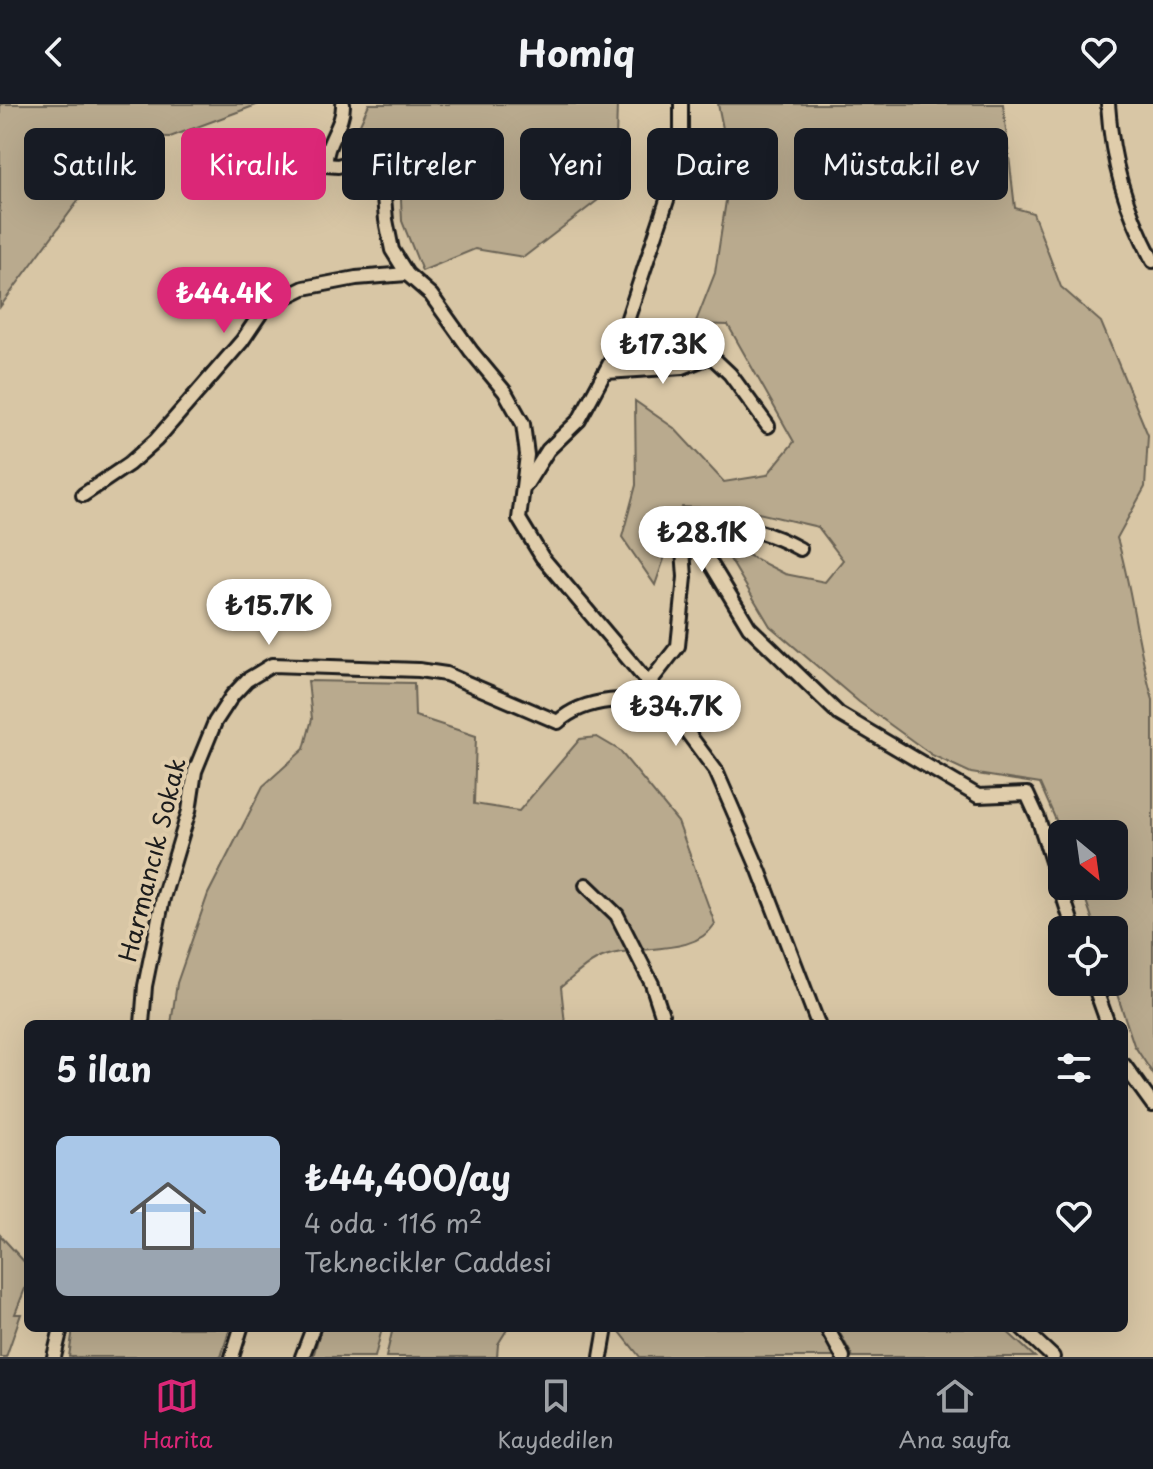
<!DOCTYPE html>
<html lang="tr">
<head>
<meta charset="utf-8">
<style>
	:root { --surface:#171b24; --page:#20242c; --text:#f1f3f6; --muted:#9ea1a6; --line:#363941; --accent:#db2777 }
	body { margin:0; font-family:"Playpen Sans",sans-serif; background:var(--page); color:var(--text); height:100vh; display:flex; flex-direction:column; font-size:30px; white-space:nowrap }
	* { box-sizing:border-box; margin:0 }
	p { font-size:26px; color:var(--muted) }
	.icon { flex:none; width:44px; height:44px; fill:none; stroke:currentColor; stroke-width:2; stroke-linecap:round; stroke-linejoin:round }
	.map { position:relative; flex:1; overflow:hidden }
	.sheet { position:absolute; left:24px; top:916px; width:1104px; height:312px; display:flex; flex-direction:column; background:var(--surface); border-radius:12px; box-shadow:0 8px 32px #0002 }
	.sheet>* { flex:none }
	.banner { position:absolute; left:24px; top:24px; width:1106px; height:72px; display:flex; gap:16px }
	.needle { width:52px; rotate:151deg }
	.controls { position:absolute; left:1048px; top:716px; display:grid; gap:16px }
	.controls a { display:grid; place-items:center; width:80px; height:80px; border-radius:12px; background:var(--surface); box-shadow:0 8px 32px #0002; font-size:40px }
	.price { position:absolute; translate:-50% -68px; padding:0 18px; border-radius:28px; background:#fff; color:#222; font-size:26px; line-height:52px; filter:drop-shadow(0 2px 4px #0008) }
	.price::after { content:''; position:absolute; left:50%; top:48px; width:24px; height:18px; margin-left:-12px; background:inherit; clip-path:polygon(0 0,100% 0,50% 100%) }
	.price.active { background:var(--accent); color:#fff }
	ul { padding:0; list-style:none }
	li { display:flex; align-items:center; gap:24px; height:200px; padding:0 32px }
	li+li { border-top:2px solid var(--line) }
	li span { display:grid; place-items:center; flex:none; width:224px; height:160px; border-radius:12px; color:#555 }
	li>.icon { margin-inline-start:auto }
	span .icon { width:96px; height:96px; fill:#fffc; stroke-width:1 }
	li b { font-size:34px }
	h2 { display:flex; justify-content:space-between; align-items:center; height:96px; padding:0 32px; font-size:34px }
	.tag { padding:0 28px; border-radius:12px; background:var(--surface); box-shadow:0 8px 32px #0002; font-size:28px; line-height:72px }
	.tag.active { background:var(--accent); color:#fff }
	header { display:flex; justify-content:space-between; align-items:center; height:104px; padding:0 32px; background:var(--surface); font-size:36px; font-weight:700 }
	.menu { display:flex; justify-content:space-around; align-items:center; height:112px; border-top:2px solid var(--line); background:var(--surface); font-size:22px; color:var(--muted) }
	.menu a { display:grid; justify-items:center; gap:4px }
	.menu .active { color:var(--accent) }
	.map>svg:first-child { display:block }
	.green { fill:#b9aa8e; stroke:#6a6355; stroke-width:2 }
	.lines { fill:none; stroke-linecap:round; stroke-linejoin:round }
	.minor-casing { stroke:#1c1c1c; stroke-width:18 }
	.minor { stroke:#e0cdab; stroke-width:12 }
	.labels { text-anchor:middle; stroke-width:8; stroke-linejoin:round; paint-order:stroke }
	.street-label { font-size:24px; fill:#1c1c1c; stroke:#e0cdab }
</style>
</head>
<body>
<header><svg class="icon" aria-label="back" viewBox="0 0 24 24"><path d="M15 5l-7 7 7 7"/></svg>Homiq<svg class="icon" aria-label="heart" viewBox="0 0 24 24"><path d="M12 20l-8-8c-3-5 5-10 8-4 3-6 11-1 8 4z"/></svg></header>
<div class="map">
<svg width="1153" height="1253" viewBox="0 0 1153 1253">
	<rect width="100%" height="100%" fill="#d8c6a5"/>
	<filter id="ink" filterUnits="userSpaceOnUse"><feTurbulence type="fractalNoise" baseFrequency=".0125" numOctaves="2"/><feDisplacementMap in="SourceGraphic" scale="16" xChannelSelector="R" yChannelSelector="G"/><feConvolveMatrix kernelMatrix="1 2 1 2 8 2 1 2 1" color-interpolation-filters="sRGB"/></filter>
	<g filter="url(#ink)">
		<!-- green -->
		<g class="green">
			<path d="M 0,0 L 259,0 L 170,33 L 126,32 L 0,203 Z"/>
			<path d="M 369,0 L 617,0 L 616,36 L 602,93 L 524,153 L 475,145 L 422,167 L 402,117 L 400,74 L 393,53 L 368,32 L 353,35 Z"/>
			<path d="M 718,0 L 1003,0 L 1015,104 L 1033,109 L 1061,183 L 1101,218 L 1148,331 L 1145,383 L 1117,434 C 1133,487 1137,543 1153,596 L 1153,970 L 1134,941 L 1113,878 L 1114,826 L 1096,826 L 1081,782 L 1114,782 L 1114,730 L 1062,730 L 1040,680 L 971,669 L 932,651 L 859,598 L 770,522 L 721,440 L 746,450 L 785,470 L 825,478 L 843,456 L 818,423 L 741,405 L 682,403 L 655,481 L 622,433 L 636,381 L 635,297 L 674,324 L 724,378 L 767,371 L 794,338 L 728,221 L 695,220 L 715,169 L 731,64 Z"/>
			<path d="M 308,577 L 414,579 L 415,612 L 476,632 L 474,700 L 519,707 L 580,635 L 597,633 L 619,646 L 678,718 L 715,820 C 691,856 631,837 596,856 C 584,862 572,874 561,883 L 565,920 L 171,920 L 177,879 L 208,790 L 263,682 L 304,645 L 312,615 Z"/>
			<path d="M 0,1131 L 28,1162 L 28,1177 L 15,1210 L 21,1210 L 6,1253 L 0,1253 Z"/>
			<path d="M 73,1224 L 230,1224 L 221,1253 L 69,1253 Z"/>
			<path d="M 321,1224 L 382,1224 L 375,1253 L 313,1253 Z"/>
			<path d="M 393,1224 L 508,1224 L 498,1240 L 497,1253 L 386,1253 Z"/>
			<path d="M 617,1224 L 820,1224 L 835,1253 L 640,1253 Z"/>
			<path d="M 837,1224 L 1003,1224 L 1035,1253 L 853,1253 Z"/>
		</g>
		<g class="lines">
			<!-- minor casing -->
			<g class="minor-casing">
				<g id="minor">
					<path d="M 343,0 C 344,22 324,39 326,61 L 338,62 L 359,55 L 373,59 L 382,70 L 386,116 L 392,146 L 407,170 L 431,191 L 471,247 L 505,288 L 523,320 L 527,351 L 519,415 L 542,453 L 667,601 L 716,667 L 759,766 L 818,920"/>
					<path d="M 1108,0 C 1112,60 1125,103 1153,157"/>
					<path d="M 606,268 L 683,263 L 711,252 L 730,270 L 768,322"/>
					<path d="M 526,381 L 548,346 L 579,316 L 618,244 L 675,72 L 681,28 L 681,0"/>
					<path d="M 83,391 L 129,360 L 156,336 L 242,237 L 265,203 L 304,184 L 356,174 L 407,170"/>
					<path d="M 688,422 L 749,523 L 839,610 L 978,692 L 1027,690 L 1038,714 L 1074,826"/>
					<path d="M 649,579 L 678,542 L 685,473 L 682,432 L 694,414 C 732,420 766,426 800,445"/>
					<path d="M 586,781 L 617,811 L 652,880 L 665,920"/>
					<path d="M 1093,878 L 1108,920"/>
					<path d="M 142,920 L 145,882 L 163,794 L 189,707 L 195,667 L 215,618 L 232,592 L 247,576 L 272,561 L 419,566 L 446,570 L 558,618 C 585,593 634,592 667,601"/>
					<path d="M 1124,961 L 1153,1001"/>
					<path d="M 827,1224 L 843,1253"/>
					<path d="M 1022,1224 L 1053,1253"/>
					<path d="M 54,1253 L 61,1224"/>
					<path d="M 232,1253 L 241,1224"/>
					<path d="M 302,1253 L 313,1224"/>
					<path d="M 601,1253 L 606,1224"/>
				</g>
			</g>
			<!-- minor -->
			<use href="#minor" class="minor"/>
		</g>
	</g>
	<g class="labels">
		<!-- street labels -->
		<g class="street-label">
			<text transform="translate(153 756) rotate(-76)" y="8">Harmancık Sokak</text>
		</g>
	</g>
</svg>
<div class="controls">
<a><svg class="needle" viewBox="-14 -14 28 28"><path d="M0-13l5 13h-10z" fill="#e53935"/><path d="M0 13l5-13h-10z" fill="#9ea1a6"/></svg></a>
<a><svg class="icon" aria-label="locate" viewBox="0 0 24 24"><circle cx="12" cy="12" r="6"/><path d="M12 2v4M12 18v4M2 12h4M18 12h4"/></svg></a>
</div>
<b class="price active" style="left:224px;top:231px">₺44.4K</b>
<b class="price" style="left:663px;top:282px">₺17.3K</b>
<b class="price" style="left:702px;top:470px">₺28.1K</b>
<b class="price" style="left:269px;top:543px">₺15.7K</b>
<b class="price" style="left:676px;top:644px">₺34.7K</b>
<div class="banner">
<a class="tag">Satılık</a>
<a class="tag active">Kiralık</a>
<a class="tag">Filtreler</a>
<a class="tag">Yeni</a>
<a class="tag">Daire</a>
<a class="tag">Müstakil ev</a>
</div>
<section class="sheet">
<h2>5 ilan<svg class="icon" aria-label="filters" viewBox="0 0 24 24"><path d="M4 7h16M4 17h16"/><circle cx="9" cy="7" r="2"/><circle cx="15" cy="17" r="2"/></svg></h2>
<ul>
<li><span style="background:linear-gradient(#a9c7e8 70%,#9aa5b1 0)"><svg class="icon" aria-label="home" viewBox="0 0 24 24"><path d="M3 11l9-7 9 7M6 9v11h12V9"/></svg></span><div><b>₺44,400/ay</b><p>4 oda · 116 m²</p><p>Teknecikler Caddesi</p></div><svg class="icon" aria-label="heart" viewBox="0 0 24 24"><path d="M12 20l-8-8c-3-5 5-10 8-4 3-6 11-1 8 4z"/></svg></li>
</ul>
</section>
</div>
<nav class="menu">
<a class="active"><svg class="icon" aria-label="map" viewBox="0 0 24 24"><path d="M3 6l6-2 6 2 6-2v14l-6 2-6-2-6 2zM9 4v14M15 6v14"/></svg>Harita</a>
<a><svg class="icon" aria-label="saved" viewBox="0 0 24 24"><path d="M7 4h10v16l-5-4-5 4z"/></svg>Kaydedilen</a>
<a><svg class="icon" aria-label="home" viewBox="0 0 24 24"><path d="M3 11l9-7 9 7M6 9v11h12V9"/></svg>Ana sayfa</a>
</nav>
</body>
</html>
